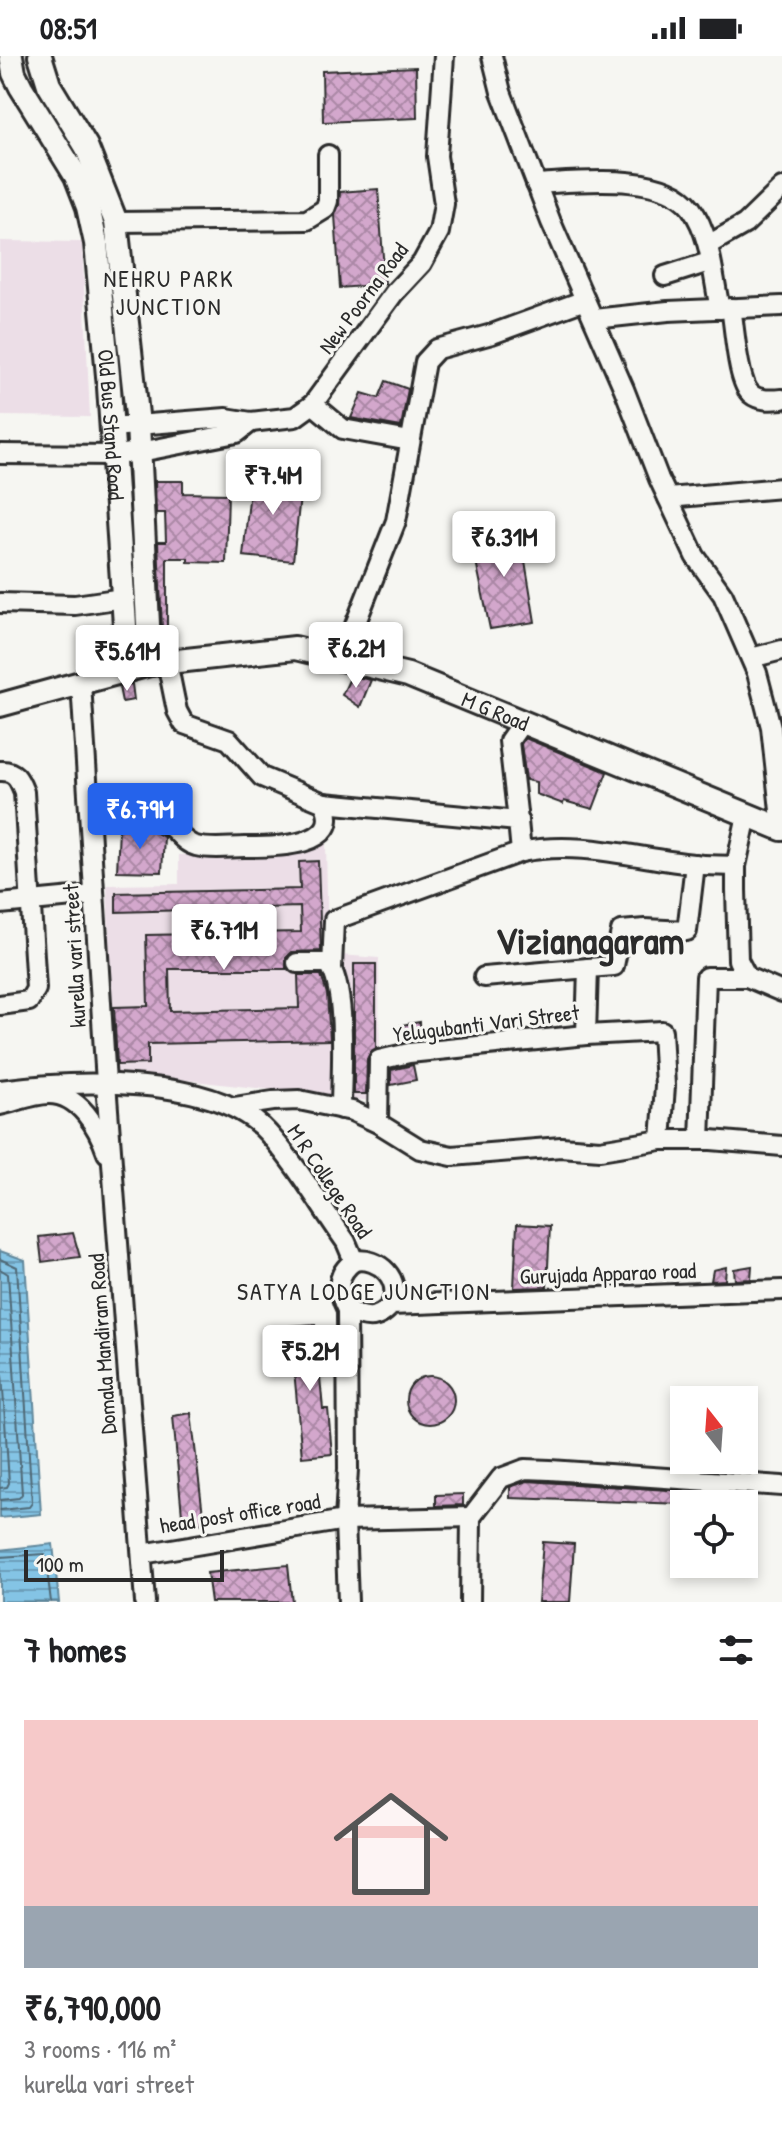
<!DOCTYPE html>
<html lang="en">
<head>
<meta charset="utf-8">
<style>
	:root { --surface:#fff; --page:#f2f2f2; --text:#202124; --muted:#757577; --accent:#2563eb }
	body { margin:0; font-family:"Patrick Hand",sans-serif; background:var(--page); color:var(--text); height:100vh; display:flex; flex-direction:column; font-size:30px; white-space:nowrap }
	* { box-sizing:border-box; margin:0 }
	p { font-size:26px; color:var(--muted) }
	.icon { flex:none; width:44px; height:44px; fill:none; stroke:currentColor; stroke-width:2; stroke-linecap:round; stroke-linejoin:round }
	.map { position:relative; height:1546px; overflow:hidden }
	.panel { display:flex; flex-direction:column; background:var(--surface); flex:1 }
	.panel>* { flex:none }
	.needle { width:52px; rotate:343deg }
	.controls { position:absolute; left:670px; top:1330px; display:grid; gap:16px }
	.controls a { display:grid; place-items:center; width:88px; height:88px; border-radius:0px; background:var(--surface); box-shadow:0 4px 12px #0003; font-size:40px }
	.scale { position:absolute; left:24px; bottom:20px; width:200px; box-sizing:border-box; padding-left:8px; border:4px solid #2b2b2b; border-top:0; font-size:22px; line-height:28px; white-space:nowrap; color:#2b2b2b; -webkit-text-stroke:6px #f6f6f2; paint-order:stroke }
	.price { position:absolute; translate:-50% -68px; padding:0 18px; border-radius:8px; background:#fff; color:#222; font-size:26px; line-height:52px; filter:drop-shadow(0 2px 4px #0008) }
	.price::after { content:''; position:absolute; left:50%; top:48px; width:24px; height:18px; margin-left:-12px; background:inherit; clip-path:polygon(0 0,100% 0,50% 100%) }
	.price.current { background:var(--accent); color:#fff }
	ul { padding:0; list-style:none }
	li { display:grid; align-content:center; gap:16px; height:424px; padding:0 24px }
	li span { display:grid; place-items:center; height:248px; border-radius:0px; color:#555 }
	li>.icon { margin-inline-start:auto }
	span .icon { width:144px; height:144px; fill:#fffc; stroke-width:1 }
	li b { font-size:34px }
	h2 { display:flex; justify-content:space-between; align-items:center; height:96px; padding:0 24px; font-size:34px }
	.status { display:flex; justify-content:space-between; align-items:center; height:56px; padding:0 40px; background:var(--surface); direction:ltr }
	.status svg { height:22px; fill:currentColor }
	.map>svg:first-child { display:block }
	.built { fill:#ecdee7 }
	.water { fill:url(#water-rules); stroke:#60879b; stroke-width:2 }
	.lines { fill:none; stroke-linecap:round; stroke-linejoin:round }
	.shore { stroke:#4f6875; stroke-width:2 }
	.building { fill:url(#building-cross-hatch); stroke:#2b2b2b; stroke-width:2 }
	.minor-casing { stroke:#2b2b2b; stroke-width:24 }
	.major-casing { stroke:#2b2b2b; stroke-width:28 }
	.minor { stroke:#f6f6f2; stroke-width:18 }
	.major { stroke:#f6f6f2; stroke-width:22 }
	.labels { text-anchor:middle; stroke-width:6; stroke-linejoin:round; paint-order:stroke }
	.street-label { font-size:22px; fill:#2b2b2b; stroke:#f6f6f2 }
	.neighbourhood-label { font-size:24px; letter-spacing:2px; fill:#2b2b2b; stroke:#f6f6f2 }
	.town-label { font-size:38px; font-weight:bold; fill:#2b2b2b; stroke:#f6f6f2 }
</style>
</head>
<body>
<div class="status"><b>08:51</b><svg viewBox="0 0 49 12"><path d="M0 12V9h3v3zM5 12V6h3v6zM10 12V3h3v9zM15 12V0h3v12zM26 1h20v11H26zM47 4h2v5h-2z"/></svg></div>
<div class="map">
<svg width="782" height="1546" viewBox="0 0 782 1546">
	<defs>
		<pattern id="water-rules" width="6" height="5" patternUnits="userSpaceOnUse" patternTransform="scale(2)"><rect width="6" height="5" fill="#84c4e5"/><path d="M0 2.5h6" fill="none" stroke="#6c9fba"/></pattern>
		<pattern id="building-cross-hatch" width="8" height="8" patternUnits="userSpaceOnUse" patternTransform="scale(2)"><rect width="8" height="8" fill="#d3a7cc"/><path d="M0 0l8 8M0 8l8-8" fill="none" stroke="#ab88a6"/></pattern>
	</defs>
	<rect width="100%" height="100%" fill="#f6f6f2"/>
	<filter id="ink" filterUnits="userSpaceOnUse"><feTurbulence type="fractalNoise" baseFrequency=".0125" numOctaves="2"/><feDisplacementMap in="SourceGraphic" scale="16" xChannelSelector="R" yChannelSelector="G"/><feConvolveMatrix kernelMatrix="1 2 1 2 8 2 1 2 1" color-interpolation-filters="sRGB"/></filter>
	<g filter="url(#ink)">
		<!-- built -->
		<g class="built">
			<path d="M 0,185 L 82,186 L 90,361 L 0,360 Z"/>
			<path d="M 326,785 L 328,898 L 379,902 L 380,1046 L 114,1016 L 107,829 L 179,828 L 179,799 L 291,796 Z"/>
		</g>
		<!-- water -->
		<g class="water">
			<path d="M 0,1195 L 25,1204 L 41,1458 L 0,1462 Z"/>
			<path d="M 53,1488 L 59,1546 L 0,1546 L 0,1494 Z"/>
		</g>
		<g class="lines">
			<!-- shore -->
			<g class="shore">
				<path d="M 0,1203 L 17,1211 L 32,1447 L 29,1451 L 0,1454"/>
				<path d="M 0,1213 L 8,1218 L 22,1438 L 19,1442 L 0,1444"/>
				<path d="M 0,1287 L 9,1427 L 7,1431 L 0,1432"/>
				<path d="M 0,1501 L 45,1498 L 51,1546"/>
			</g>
		</g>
		<!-- building -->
		<g class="building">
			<path d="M 416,11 L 417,62 L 323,66 L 322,15 Z"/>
			<path d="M 378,133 L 385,228 L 340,232 L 335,159 L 339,149 L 340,136 Z"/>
			<path d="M 386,325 L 408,333 L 401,371 L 351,362 L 362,337 L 379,342 Z"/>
			<path d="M 303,413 L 293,505 L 243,500 L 251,425 Z"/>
			<path d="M 155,425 L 183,425 L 183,437 L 228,438 L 226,507 L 188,506 L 188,502 L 167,502 L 167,573 L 162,573 L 158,486 L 166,486 L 165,457 L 156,457 Z"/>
			<path d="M 520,474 L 535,566 L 490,573 L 471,481 Z"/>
			<path d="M 351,620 L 371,624 L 360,651 L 342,639 Z"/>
			<path d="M 132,628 L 134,644 L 122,646 L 119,631 Z"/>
			<path d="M 525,682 L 607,716 L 593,753 L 564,745 L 563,748 L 536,738 L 536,726 L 526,724 L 521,688 Z"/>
			<path d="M 119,773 L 151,774 L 164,781 L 162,816 L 117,815 Z"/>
			<path d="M 318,805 L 321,895 L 292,896 L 286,902 L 286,913 L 169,913 L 170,955 L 299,952 L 298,919 L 321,919 L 327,938 L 330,984 L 148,988 L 148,1008 L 117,1009 L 114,951 L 148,950 L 146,879 L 301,876 L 300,851 L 116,856 L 116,837 L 300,833 L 299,806 Z"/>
			<path d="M 354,908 L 376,908 L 376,992 L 371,995 L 367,1003 L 366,1038 L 354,1038 Z"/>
			<path d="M 420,966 L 421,984 L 401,987 L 401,969 Z"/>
			<path d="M 413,1009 L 416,1024 L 391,1029 L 391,1014 Z"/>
			<path d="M 517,1168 L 550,1170 L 547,1231 L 514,1232 Z"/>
			<path d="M 73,1177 L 80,1201 L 42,1206 L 39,1181 Z"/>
			<path d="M 752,1210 L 751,1223 L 735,1224 L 734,1213 Z"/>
			<path d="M 726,1211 L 725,1224 L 711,1225 L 713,1214 Z"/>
			<path d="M 315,1268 L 323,1353 L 328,1353 L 332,1398 L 302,1401 L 290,1270 Z"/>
			<circle cx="430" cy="1344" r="24"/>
			<path d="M 191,1357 L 204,1467 L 183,1470 L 173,1360 Z"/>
			<path d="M 527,1425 L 684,1435 L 683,1448 L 510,1442 L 510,1431 Z"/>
			<path d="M 706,1437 L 743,1439 L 743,1448 L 706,1447 Z"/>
			<path d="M 463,1438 L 463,1449 L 436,1450 L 436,1439 Z"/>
			<path d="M 543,1486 L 574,1488 L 570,1546 L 538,1546 Z"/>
			<path d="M 288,1509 L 292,1546 L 211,1546 L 207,1517 Z"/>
		</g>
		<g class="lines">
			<!-- minor casing -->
			<g class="minor-casing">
				<g id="minor">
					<path d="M 492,0 L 501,36 L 551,166 L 624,333 L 659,423 L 695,500 L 723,539 L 757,617 L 771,671 L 782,773"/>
					<path d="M 536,128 C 577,126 664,115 691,152 C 711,179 713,221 720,253"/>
					<path d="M 116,166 L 307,164 L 325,153 L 328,145 L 328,99"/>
					<path d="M 708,189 L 745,168 L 782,132"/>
					<path d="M 665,220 L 709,206"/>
					<path d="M 731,252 C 735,272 737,326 751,338 C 759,345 772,344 782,343"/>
					<path d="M 594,263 L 668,255 L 782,250"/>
					<path d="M 313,348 L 343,373 L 410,385"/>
					<path d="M 111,371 L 226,362 L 251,366 L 295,361 L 313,348 L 394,237 L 422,207 L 439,176 L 444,148 L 437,100 L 444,0"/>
					<path d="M 0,398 L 114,399 L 140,396 L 237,377 L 251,366"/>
					<path d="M 668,442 L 782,432"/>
					<path d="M 0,547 L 75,549 L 123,542"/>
					<path d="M 751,602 L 782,594"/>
					<path d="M 345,604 L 355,569 L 396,465 L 425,306 L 437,293 L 492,278 L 585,244"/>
					<path d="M 81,627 L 106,1027 L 145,1546"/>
					<path d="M 0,715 C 15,714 19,723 24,736 L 36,933 L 29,945 L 0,949"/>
					<path d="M 324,747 L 518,765 L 521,796"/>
					<path d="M 89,752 C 106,755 155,759 167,768 C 178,775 183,787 196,790 C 211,794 230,791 245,791 C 271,791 346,792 324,747 L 262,721 L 229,684 L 184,668 L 177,655 L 167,606"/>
					<path d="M 747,759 L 736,810 L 736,834 L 738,904 L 747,921 L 782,936"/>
					<path d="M 518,765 L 509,685 L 523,665"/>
					<path d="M 0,848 L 94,839"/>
					<path d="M 297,907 L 328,907 C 348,932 341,1019 341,1053"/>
					<path d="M 332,912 L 334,864 L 521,796 C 577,784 637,802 693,808 C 707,810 722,809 736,810"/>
					<path d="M 588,912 L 614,910 L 621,875 L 645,873 L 687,875 L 695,808"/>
					<path d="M 484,921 L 588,912 L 586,979"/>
					<path d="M 0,1034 C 72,1024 216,1018 268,1077 C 297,1109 321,1151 346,1186 L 354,1205"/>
					<path d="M 0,1049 C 15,1046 33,1038 49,1038 C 79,1038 98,1071 107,1097"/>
					<path d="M 235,1051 L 273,1045 L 299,1044 L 352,1055 L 378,1067 L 420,1093 L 452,1100 L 561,1091 L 600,1094 L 661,1084 L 711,1084 L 782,1090"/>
					<path d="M 378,1067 L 379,1004 L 409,997 L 586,979 L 662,975 L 665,1030 L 661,1084"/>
					<path d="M 700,1084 L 706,921 L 747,921"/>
					<path d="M 354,1205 C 379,1200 403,1224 391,1249"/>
					<path d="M 347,1254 C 364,1263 377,1266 391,1249 L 782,1234"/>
					<path d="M 142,1498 L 345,1464 L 471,1461"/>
					<path d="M 348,1546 L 345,1464 L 348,1413 L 347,1254 C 337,1234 335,1219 354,1205"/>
					<path d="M 470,1546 L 471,1461 L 501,1422 L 525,1413 L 550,1414 L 782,1430"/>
				</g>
			</g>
			<!-- major casing -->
			<g class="major-casing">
				<g id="major">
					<path id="s1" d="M 11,0 L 14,17 L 21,31 L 76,120 L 88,151 L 96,187 L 109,331 L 128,614"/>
					<path d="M 40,0 L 49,29 L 86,90 L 116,166 L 138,368 L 150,608"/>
					<path id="s2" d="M 0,649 L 150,608 L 295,592 L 408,619 L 782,773"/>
				</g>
			</g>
			<!-- minor -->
			<use href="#minor" class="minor"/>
			<!-- major -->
			<use href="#major" class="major"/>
		</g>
	</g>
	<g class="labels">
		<!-- street labels -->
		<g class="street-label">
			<text transform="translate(363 242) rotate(-53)" y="8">New Poorna Road</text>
			<text dy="8" stroke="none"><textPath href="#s1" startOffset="390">Old Bus Stand Road</textPath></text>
			<text dy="8" stroke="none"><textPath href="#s2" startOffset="512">M G Road</textPath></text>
			<text transform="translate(74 900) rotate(-93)" y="8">kurella vari street</text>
			<text transform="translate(486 967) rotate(-7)" y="8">Yelugubanti Vari Street</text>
			<text transform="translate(330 1125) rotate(56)" y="8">M R College Road</text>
			<text transform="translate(608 1217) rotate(-2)" y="8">Gurujada Apparao road</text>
			<text transform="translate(102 1288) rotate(-94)" y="8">Domala Mandiram Road</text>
			<text transform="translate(240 1457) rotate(-9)" y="8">head post office road</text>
		</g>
		<!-- neighbourhood labels -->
		<g class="neighbourhood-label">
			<text x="169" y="231">NEHRU PARK<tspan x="169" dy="28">JUNCTION</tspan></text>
			<text x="364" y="1244">SATYA LODGE JUNCTION</text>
		</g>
		<!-- town labels -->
		<g class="town-label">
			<text x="590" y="898">Vizianagaram</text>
		</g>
	</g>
</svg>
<div class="controls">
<a><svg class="needle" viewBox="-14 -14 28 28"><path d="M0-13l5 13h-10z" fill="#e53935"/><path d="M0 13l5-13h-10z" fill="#757577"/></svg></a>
<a><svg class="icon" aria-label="locate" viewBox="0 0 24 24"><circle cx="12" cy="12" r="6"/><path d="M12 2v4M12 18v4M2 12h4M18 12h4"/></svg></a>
</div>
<div class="scale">100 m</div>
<b class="price" style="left:273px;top:461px">₹7.4M</b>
<b class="price" style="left:504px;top:523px">₹6.31M</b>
<b class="price" style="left:356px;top:634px">₹6.2M</b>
<b class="price" style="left:127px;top:637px">₹5.61M</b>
<b class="price current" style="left:140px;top:795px">₹6.79M</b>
<b class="price" style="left:224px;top:916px">₹6.71M</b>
<b class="price" style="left:310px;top:1337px">₹5.2M</b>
</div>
<section class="panel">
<h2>7 homes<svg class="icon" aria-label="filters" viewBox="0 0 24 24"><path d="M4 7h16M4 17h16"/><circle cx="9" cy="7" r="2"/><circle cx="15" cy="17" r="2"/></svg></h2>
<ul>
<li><span style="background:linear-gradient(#f6c9c9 75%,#9aa5b1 0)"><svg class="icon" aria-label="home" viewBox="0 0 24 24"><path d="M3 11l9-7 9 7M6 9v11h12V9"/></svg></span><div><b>₹6,790,000</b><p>3 rooms · 116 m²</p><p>kurella vari street</p></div></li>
</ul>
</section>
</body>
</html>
